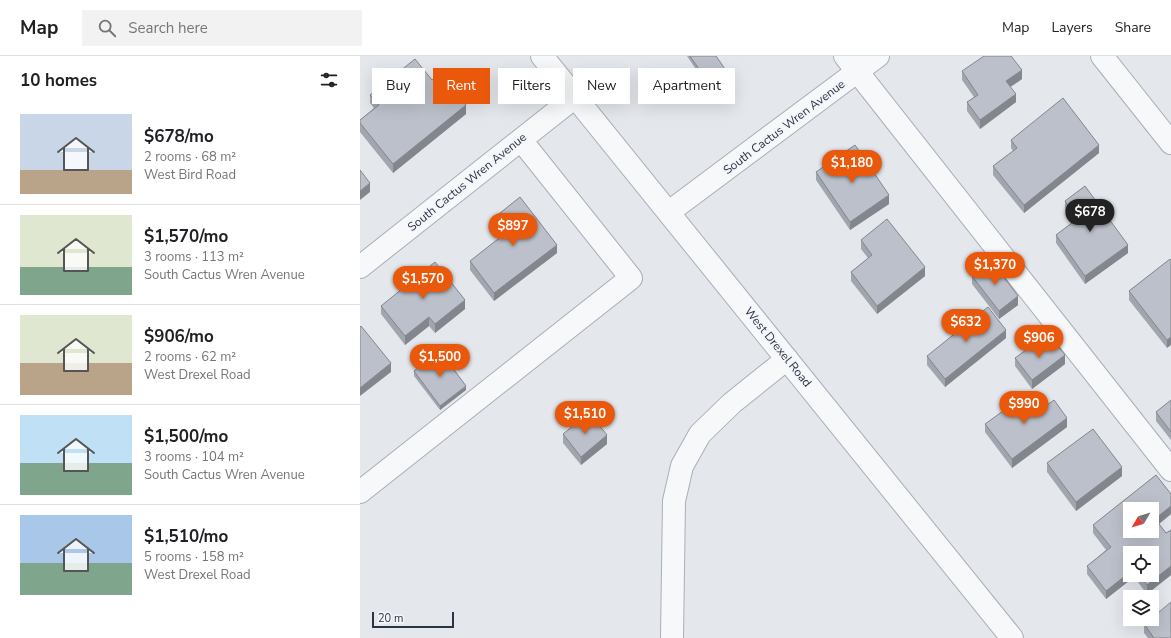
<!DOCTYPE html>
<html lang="en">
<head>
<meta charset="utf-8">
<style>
	:root { --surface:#fff; --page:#f2f2f2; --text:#202124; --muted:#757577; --line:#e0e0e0; --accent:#ea580c }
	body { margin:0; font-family:"Nunito Sans",sans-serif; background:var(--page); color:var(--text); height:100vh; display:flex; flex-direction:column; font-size:15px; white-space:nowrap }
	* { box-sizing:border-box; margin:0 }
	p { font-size:13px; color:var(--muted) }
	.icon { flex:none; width:22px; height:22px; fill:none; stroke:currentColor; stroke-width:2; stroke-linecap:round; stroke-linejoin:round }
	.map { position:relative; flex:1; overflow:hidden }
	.panel { display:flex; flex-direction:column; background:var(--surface); width:360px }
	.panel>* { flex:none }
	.guide { position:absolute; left:12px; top:12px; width:380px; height:36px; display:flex; gap:8px }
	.needle { width:26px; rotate:232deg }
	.fabs { position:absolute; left:763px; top:446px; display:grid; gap:8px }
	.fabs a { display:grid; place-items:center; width:36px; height:36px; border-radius:0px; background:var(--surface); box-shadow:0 4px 16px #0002; font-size:20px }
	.scale { position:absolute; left:12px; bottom:10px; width:82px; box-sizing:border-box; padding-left:4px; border:2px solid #2b3445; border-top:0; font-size:11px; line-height:14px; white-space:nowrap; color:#2b3445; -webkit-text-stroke:3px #f4f6f9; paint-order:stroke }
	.price { position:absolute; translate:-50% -34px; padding:0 9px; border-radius:14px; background:var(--accent); color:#fff; font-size:13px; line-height:26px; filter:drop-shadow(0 1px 2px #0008) }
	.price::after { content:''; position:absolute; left:50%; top:24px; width:12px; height:9px; margin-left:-6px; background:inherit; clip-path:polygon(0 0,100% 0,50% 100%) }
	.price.current { background:#222; color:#fff }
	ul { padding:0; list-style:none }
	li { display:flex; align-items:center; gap:12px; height:100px; padding:0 20px }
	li+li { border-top:1px solid var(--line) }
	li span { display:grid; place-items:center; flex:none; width:112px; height:80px; border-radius:0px; color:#555 }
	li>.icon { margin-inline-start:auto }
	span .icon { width:48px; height:48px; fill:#fffc; stroke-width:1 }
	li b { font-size:17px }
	h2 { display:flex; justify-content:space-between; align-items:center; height:48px; padding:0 20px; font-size:17px }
	.tag { padding:0 14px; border-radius:0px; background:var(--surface); box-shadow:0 4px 16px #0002; font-size:14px; line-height:36px }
	.tag.current { background:var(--accent); color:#fff }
	header { display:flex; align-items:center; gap:24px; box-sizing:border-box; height:56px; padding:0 20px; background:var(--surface); border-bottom:1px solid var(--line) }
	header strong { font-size:19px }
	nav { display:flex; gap:22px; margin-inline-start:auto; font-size:14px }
	.search { width:280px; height:36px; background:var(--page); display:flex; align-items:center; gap:10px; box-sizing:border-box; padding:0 14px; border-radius:0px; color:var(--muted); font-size:15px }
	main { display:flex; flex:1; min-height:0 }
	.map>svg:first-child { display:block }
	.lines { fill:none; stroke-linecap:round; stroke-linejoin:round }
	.minor-casing { stroke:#a9aeb7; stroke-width:24 }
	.minor { stroke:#f7f8fa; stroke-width:22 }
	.wall { fill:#a1a5ae; fill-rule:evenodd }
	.shaded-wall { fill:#83868d }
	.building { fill:#bbc0ca; stroke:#83868d; fill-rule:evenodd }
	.labels { text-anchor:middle; stroke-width:4; stroke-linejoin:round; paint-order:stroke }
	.street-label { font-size:12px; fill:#2b3445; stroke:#f4f6f9 }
</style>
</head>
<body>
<header>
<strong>Map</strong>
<div class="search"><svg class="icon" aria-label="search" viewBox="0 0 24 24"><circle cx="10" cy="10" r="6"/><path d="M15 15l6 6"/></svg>Search here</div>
<nav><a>Map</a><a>Layers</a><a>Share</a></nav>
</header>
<main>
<section class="panel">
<h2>10 homes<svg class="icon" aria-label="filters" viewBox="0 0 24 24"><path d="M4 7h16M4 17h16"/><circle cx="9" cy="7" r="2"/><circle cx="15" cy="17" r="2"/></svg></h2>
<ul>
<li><span style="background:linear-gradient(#c9d6e8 70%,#b9a48a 0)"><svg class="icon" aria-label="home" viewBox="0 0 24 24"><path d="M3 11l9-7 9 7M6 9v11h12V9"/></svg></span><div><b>$678/mo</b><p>2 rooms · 68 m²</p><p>West Bird Road</p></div></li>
<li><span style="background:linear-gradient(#dfe7d0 65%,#7fa58c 0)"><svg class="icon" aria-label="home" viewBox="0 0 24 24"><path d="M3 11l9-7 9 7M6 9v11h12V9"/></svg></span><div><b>$1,570/mo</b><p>3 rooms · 113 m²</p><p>South Cactus Wren Avenue</p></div></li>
<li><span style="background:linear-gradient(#dfe7d0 60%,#b9a48a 0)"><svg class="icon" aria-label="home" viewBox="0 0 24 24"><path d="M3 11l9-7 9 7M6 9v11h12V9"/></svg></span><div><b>$906/mo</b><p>2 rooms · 62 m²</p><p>West Drexel Road</p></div></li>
<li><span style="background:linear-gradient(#bfe0f5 60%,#7fa58c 0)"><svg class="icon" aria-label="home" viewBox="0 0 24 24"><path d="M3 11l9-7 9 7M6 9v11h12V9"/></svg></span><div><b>$1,500/mo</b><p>3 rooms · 104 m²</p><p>South Cactus Wren Avenue</p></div></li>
<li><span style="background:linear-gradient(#a9c7e8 60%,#7fa58c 0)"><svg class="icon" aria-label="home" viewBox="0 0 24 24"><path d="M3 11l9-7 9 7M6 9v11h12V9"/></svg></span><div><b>$1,510/mo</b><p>5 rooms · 158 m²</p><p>West Drexel Road</p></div></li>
</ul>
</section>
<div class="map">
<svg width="811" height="582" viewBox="0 0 811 582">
	<rect width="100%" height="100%" fill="#e4e7ec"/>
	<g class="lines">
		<!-- minor casing -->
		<g class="minor-casing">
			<g id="minor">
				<path d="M 182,0 L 652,582"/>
				<path d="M 485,0 L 811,414"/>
				<path d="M 742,0 L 811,87"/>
				<path d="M 309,156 L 518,0"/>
				<path d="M 0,211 L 215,41"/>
				<path d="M 0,436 L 271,222 L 161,84"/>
				<path d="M 312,582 L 314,445 L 322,410 L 340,378 L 372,347 L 427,303"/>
			</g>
		</g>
		<!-- minor -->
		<use href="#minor" class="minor"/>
	</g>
	<!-- wall -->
	<g class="wall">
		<path d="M 327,0 L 356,0 L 374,30 L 356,43 Z"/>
		<path d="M 602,15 L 662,23 L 650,31 L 656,46 L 620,73 L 607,55 L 607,46 L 614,41 L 602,24 Z"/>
		<path d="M 72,24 L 106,58 L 33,117 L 0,76 L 0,64 L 14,52 L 10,47 L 10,39 Z"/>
		<path d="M 651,84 L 739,97 L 664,157 L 633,119 L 633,110 L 653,95 L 651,92 Z"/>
		<path d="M 456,116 L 529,148 L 490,174 L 456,124 Z"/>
		<path d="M 705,145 L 768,197 L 725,228 L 696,187 L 696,179 L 713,166 L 705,154 Z"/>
		<path d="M 135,161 L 197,197 L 134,245 L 110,214 L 110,205 L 143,179 L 135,169 Z"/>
		<path d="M 501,184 L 565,220 L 517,258 L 491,225 L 491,216 L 508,202 L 501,193 Z"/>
		<path d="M 810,203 L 807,292 L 769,244 L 769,235 Z"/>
		<path d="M 612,220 L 658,249 L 639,263 L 612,228 Z"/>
		<path d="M 21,250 L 105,253 L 75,277 L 69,270 L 45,289 L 21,258 Z"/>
		<path d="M 646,282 L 585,331 L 567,309 L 567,300 Z"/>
		<path d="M 678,297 L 705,308 L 672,333 L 655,310 L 655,302 Z"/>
		<path d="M 54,315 L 106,334 L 80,354 L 54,320 Z"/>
		<path d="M 811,344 L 811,384 L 796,365 L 796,356 Z"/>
		<path d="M 676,357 L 707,371 L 652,412 L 625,376 L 625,368 Z"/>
		<path d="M 203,378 L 247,388 L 221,409 L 203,387 Z"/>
		<path d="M 687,407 L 762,420 L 716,455 L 687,416 Z"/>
		<path d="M 796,419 L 811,438 L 811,458 L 799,468 L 806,477 L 811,474 L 811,519 L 787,538 L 774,521 L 746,543 L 727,518 L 727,510 L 746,494 L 733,477 L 733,469 ZM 770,453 L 792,453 L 792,475 L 770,475 ZM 770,497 L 792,497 L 792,519 L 770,519 Z"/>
		<path d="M 784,568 L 811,582 L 788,582 L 784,577 Z"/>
	</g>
	<!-- shaded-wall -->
	<g class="shaded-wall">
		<path d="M 662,14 L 662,23 L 646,34 L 646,25 Z"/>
		<path d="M 374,26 L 374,30 L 356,43 L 356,38 Z"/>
		<path d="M 656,38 L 656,46 L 620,73 L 620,64 Z"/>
		<path d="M 106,49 L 106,58 L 33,117 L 33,108 Z"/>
		<path d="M 739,89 L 739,97 L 664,157 L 664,149 Z"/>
		<path d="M 10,127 L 10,136 L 0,144 L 0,135 Z"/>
		<path d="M 529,139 L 529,148 L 490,174 L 490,166 Z"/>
		<path d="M 197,189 L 197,197 L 134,245 L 134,237 Z"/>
		<path d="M 768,189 L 768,197 L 725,228 L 725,220 Z"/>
		<path d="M 565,211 L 565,220 L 517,258 L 517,250 Z"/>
		<path d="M 658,240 L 658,249 L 639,263 L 639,255 Z"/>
		<path d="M 105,244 L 105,253 L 75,277 L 75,268 Z"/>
		<path d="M 69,261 L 69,270 L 45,289 L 45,280 Z"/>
		<path d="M 646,274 L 646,282 L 585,331 L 585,323 Z"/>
		<path d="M 811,281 L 811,289 L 807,292 L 807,284 Z"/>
		<path d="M 705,299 L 705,308 L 672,333 L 672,324 Z"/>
		<path d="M 31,307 L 31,316 L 0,340 L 0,332 Z"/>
		<path d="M 106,330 L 106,334 L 80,354 L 80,350 Z"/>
		<path d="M 707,362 L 707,371 L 652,412 L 652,403 Z"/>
		<path d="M 247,379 L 247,388 L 221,409 L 221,401 Z"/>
		<path d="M 762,411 L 762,420 L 716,455 L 716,446 Z"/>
		<path d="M 811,450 L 811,458 L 795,471 L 795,463 Z"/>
		<path d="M 811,510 L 811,519 L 787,538 L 787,529 Z"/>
		<path d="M 770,516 L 770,519 L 774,519 L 774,521 L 746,543 L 746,535 Z"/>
	</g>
	<!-- building -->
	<g class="building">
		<path d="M 330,0 L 356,0 L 374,26 L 356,38 Z"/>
		<path d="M 624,0 L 651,0 L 662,14 L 646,25 L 656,38 L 620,64 L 607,46 L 618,39 L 602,15 Z"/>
		<path d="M 55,3 L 72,24 L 81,17 L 106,49 L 33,108 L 0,67 L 0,64 L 19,49 L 10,39 Z"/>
		<path d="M 703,42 L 739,89 L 664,149 L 633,110 L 657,92 L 651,84 Z"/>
		<path d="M 495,89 L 529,139 L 490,166 L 456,116 Z"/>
		<path d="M 0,114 L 10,127 L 0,135 Z"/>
		<path d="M 725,130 L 768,189 L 725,220 L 696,179 L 717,163 L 705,145 Z"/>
		<path d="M 160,141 L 197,189 L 134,237 L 110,205 L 147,176 L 135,161 Z"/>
		<path d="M 527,163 L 565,211 L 517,250 L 491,216 L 512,199 L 501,184 Z"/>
		<path d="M 810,203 L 811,204 L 811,281 L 807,284 L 769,235 Z"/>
		<path d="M 632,205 L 658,240 L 639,255 L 612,220 Z"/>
		<path d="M 75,206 L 105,244 L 75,268 L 69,261 L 45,280 L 21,250 Z"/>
		<path d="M 628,251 L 646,274 L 585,323 L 567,300 Z"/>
		<path d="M 1,270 L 31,307 L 0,332 L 0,271 Z"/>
		<path d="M 694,285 L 705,299 L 672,324 L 655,302 L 673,289 L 678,297 Z"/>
		<path d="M 80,295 L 106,330 L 80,350 L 54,315 Z"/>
		<path d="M 664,340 L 676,357 L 694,344 L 707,362 L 652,403 L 625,368 Z"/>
		<path d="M 811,344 L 811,376 L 796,356 Z"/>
		<path d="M 229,357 L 247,379 L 221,401 L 203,378 Z"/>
		<path d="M 733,373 L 762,411 L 716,446 L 687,407 Z"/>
		<path d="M 796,419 L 811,438 L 811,450 L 795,463 L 806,477 L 811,474 L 811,510 L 787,529 L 779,519 L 792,519 L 792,497 L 770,497 L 770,516 L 746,535 L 727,510 L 751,491 L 733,469 ZM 770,453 L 792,453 L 792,475 L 770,475 Z"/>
		<path d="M 811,546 L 811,582 L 794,582 L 784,568 L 790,563 L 792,563 L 792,562 Z"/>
	</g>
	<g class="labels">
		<!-- street labels -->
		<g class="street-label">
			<text transform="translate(424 71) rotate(-37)" y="4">South Cactus Wren Avenue</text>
			<text transform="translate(107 126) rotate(-39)" y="4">South Cactus Wren Avenue</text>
			<text transform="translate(418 291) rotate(51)" y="4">West Drexel Road</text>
		</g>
	</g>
</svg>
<div class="fabs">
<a><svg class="needle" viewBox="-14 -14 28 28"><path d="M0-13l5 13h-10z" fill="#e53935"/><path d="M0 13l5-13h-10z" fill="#757577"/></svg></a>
<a><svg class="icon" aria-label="locate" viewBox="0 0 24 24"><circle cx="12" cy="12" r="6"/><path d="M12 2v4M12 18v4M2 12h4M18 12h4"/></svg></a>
<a><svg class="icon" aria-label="layers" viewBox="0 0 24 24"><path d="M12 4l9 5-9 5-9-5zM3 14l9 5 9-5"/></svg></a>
</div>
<div class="scale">20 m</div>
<b class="price" style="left:492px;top:128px">$1,180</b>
<b class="price current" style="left:730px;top:177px">$678</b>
<b class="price" style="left:153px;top:191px">$897</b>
<b class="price" style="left:635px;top:230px">$1,370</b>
<b class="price" style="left:63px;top:244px">$1,570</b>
<b class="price" style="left:606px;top:287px">$632</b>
<b class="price" style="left:679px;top:303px">$906</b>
<b class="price" style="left:80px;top:322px">$1,500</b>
<b class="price" style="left:664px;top:369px">$990</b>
<b class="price" style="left:225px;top:379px">$1,510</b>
<div class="guide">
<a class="tag">Buy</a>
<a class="tag current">Rent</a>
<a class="tag">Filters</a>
<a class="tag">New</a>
<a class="tag">Apartment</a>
</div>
</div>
</main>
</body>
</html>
